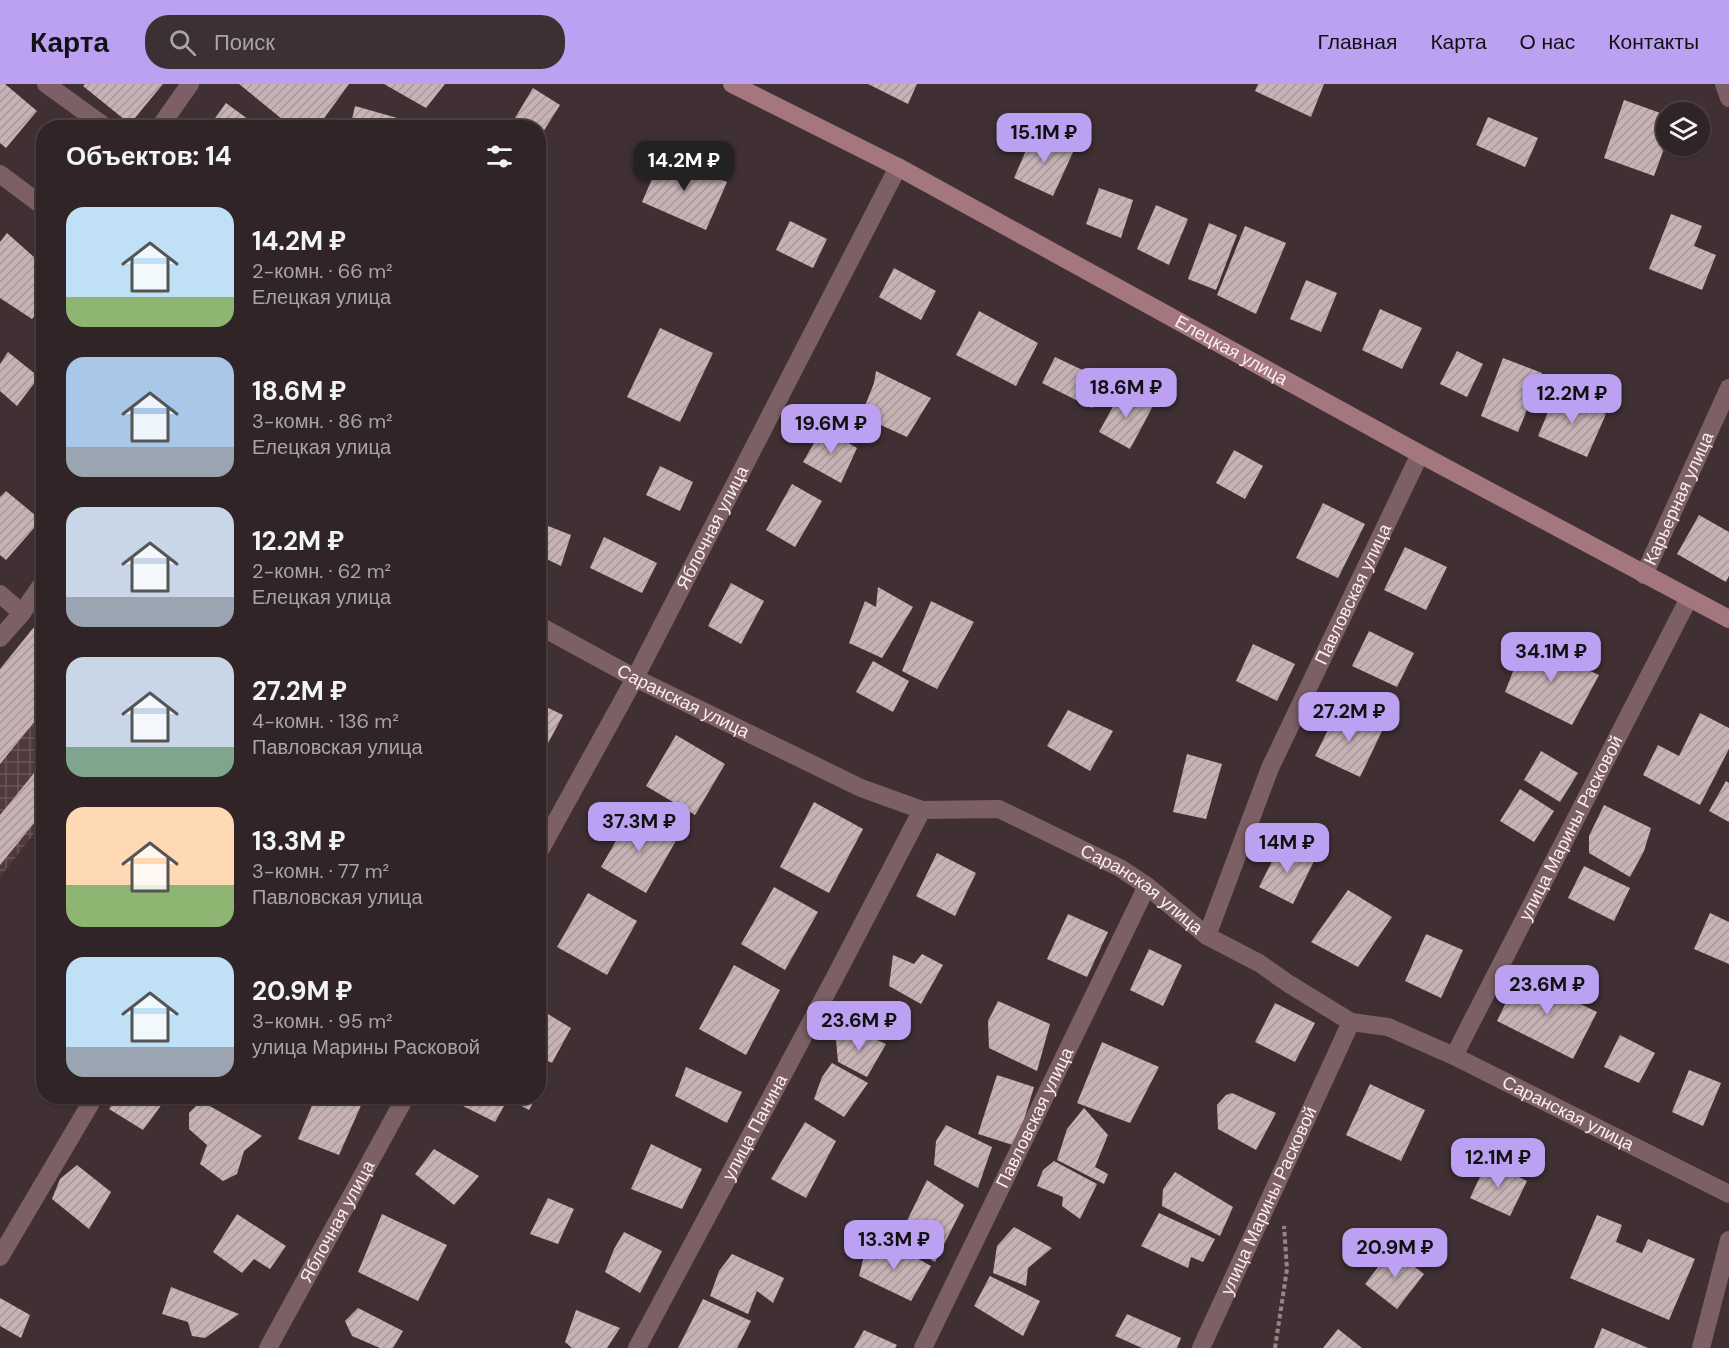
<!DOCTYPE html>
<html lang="ru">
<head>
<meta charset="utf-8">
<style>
	:root { --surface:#302426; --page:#3c3032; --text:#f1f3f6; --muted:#a8a4a7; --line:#4b4143; --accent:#bca0f2 }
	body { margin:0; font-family:"DM Sans",sans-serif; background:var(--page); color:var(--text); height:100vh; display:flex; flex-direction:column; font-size:22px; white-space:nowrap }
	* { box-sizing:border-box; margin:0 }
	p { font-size:20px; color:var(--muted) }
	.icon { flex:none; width:33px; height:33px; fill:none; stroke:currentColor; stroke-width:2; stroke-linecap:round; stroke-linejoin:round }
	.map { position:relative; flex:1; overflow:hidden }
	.sheet { position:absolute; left:36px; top:36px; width:510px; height:984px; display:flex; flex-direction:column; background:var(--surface); border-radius:24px; box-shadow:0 2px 4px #0004,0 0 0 2px var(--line) }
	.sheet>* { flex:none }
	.tools { position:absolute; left:1656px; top:18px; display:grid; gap:12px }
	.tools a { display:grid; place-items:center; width:54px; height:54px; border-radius:50%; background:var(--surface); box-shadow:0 2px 4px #0004,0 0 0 2px var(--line); font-size:30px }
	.price { position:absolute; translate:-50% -51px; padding:0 14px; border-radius:12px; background:var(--accent); color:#111; font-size:20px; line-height:39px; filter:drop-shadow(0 2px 3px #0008) }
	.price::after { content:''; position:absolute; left:50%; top:36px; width:18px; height:14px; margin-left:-9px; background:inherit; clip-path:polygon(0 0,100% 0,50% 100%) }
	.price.selected { background:#222; color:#fff }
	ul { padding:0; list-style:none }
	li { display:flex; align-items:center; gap:18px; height:150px; padding:0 30px }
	li span { display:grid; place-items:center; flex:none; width:168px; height:120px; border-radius:18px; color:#555 }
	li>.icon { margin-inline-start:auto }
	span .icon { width:72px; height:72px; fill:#fffc; stroke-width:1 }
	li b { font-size:26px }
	h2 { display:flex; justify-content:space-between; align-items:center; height:72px; padding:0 30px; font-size:26px }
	header { display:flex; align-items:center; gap:36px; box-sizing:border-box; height:84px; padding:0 30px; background:var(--accent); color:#111 }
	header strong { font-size:28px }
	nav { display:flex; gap:33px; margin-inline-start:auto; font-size:21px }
	.search { width:420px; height:54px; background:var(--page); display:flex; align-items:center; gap:15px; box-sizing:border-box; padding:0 21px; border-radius:24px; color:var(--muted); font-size:22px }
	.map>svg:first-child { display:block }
	.industrial { fill:url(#industrial-grid) }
	.building { fill:url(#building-hatch) }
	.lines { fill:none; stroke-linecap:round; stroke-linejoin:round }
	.path { stroke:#938688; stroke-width:4; stroke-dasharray:4.5 3; stroke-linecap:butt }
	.lane { stroke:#7d6065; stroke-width:18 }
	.street { stroke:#7d6065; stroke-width:18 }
	.secondary { stroke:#a4777f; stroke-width:18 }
	.labels { text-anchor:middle; stroke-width:6; stroke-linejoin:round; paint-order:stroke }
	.street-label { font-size:18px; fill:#f9eef0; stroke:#403033 }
</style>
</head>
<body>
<header>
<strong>Карта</strong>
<div class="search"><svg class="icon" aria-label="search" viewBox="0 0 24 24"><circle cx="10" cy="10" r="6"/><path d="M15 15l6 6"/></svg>Поиск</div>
<nav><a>Главная</a><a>Карта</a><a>О нас</a><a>Контакты</a></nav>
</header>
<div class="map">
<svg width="1729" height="1264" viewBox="0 0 1729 1264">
	<defs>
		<pattern id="industrial-grid" width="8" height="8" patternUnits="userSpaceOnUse" patternTransform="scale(1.5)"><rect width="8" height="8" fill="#503a3e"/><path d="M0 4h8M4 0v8" fill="none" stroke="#6a575a"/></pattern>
		<pattern id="building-hatch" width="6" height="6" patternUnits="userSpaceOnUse" patternTransform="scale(1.5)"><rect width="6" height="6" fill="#c7b3b6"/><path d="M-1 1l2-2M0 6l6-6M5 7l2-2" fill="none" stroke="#a8989a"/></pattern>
	</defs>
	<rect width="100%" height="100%" fill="#403033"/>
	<!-- industrial -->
	<path class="industrial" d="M 43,531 L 43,738 L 0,793 L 0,585 Z"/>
	<!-- building -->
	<g class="building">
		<path d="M 0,0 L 5,0 L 37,27 L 6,64 L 0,59 Z"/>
		<path d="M 85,0 L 163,0 L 130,40 L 83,2 Z"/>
		<path d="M 239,0 L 349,0 L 317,44 L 293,44 Z"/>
		<path d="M 384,0 L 445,0 L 426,24 Z"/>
		<path d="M 868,0 L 917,0 L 908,20 Z"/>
		<path d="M 1258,0 L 1324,0 L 1311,33 L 1255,7 Z"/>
		<path d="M 533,4 L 560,21 L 538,56 L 538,44 L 509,44 Z"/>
		<path d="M 1624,16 L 1666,31 L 1666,59 L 1654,92 L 1604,74 Z"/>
		<path d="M 226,19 L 260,44 L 208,44 Z"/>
		<path d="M 355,22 L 429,43 L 429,44 L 350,44 Z"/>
		<path d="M 1488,33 L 1538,54 L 1525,83 L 1476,61 Z"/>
		<path d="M 1034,48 L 1074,66 L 1053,112 L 1014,94 Z"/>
		<path d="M 663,70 L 727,98 L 706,146 L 642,118 Z"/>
		<path d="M 1099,104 L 1133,116 L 1121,154 L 1086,140 Z"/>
		<path d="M 1156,121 L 1188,135 L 1169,181 L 1137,165 Z"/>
		<path d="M 1671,130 L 1702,142 L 1694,162 L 1716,171 L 1702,206 L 1649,185 Z"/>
		<path d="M 790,137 L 827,155 L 813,184 L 776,166 Z"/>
		<path d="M 1209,139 L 1237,151 L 1216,206 L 1188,195 Z"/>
		<path d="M 1245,142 L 1286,159 L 1256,230 L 1217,211 Z"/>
		<path d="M 7,149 L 44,182 L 44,220 L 32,235 L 0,214 L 0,158 Z"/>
		<path d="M 894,184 L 936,207 L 921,236 L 879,213 Z"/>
		<path d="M 1306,196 L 1337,209 L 1321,248 L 1290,235 Z"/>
		<path d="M 538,222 L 548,225 L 539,248 L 538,248 Z"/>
		<path d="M 1380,225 L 1422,244 L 1402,285 L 1362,266 Z"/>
		<path d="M 979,227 L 1038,259 L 1016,302 L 956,271 Z"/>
		<path d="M 660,244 L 713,269 L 680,338 L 627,313 Z"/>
		<path d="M 1457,267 L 1483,280 L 1467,313 L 1440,300 Z"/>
		<path d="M 8,268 L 39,293 L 17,322 L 0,307 L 0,280 Z"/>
		<path d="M 1055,273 L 1106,297 L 1092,324 L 1042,299 Z"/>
		<path d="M 1503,274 L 1542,289 L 1518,348 L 1481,332 Z"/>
		<path d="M 876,287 L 931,314 L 907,353 L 861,332 L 874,299 Z"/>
		<path d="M 1122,306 L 1153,322 L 1130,365 L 1099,348 Z"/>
		<path d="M 1556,309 L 1606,330 L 1587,373 L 1538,352 Z"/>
		<path d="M 823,344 L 857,364 L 841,399 L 803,378 Z"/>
		<path d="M 1234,366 L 1263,382 L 1245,415 L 1216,399 Z"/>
		<path d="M 660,382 L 693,398 L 680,427 L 646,411 Z"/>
		<path d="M 792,400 L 822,417 L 795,463 L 766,446 Z"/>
		<path d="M 6,407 L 41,436 L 6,476 L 0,471 L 0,413 Z"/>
		<path d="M 1323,419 L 1365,440 L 1338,494 L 1296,474 Z"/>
		<path d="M 1699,431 L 1729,448 L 1729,492 L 1726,498 L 1677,470 Z"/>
		<path d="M 538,438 L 571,451 L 561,482 L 538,471 Z"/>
		<path d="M 604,453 L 657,479 L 642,509 L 590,484 Z"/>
		<path d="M 1405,463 L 1447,483 L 1426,526 L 1384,506 Z"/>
		<path d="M 731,499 L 764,517 L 741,560 L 708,542 Z"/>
		<path d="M 878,503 L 913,523 L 882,574 L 849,559 L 865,517 L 876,523 Z"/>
		<path d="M 931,517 L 974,538 L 937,605 L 902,587 Z"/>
		<path d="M 44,531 L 44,626 L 0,680 L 0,585 Z"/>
		<path d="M 1369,547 L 1414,569 L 1397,603 L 1352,582 Z"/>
		<path d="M 1525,557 L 1599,591 L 1572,641 L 1505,608 Z"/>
		<path d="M 1253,560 L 1295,580 L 1277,617 L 1236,597 Z"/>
		<path d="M 873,577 L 909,597 L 893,628 L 856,608 Z"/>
		<path d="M 538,619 L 563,631 L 545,665 L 538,662 Z"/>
		<path d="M 1339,624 L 1383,645 L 1360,693 L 1315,672 Z"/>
		<path d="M 1068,626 L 1113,647 L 1090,687 L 1047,662 Z"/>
		<path d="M 1700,629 L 1729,644 L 1729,665 L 1700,721 L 1643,691 L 1658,661 L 1679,672 Z"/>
		<path d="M 676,651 L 725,680 L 695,731 L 646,702 Z"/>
		<path d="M 1541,667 L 1578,689 L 1560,718 L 1524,696 Z"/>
		<path d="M 1187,670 L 1222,680 L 1206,735 L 1173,728 Z"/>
		<path d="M 44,677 L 44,727 L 0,781 L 0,731 Z"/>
		<path d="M 1726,697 L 1729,699 L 1729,738 L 1709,727 Z"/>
		<path d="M 1520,705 L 1554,727 L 1534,758 L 1500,737 Z"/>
		<path d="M 814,718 L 863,745 L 829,809 L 780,783 Z"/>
		<path d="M 1604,721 L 1651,744 L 1644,767 L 1630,793 L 1589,769 L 1589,752 Z"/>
		<path d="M 632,729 L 677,755 L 646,809 L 601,783 Z"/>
		<path d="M 1281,760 L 1314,777 L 1293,820 L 1259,803 Z"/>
		<path d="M 937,769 L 976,789 L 955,832 L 916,812 Z"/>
		<path d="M 1584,782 L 1630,804 L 1614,837 L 1568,814 Z"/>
		<path d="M 774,803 L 818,828 L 785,886 L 741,860 Z"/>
		<path d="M 1348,806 L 1392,833 L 1358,883 L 1311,858 Z"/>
		<path d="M 588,809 L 637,837 L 607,891 L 557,863 Z"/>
		<path d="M 1710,829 L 1729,838 L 1729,880 L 1694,865 Z"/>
		<path d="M 1068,830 L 1108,848 L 1087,893 L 1047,875 Z"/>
		<path d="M 1426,850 L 1463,866 L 1441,914 L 1405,897 Z"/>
		<path d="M 1149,865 L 1182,881 L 1163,922 L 1130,906 Z"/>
		<path d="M 922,870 L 943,881 L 921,920 L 889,902 L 893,871 L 914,880 Z"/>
		<path d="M 734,881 L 780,906 L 746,971 L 699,945 Z"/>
		<path d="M 1520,890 L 1597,928 L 1573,975 L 1497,937 Z"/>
		<path d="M 998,917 L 1050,940 L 1037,987 L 989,964 L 988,937 Z"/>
		<path d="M 1275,919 L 1315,939 L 1295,978 L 1255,958 Z"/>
		<path d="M 538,924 L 571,944 L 552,979 L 538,972 Z"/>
		<path d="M 853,945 L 886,960 L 867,993 L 838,978 L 836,956 Z"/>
		<path d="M 1620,951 L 1655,969 L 1639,999 L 1604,983 Z"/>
		<path d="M 1102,958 L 1159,983 L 1130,1039 L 1077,1019 Z"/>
		<path d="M 832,979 L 868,999 L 844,1033 L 814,1015 L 822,993 Z"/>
		<path d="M 686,983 L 742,1008 L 727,1039 L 675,1012 Z"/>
		<path d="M 1689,986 L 1721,999 L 1703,1042 L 1672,1028 Z"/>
		<path d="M 997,991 L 1034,1003 L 1016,1062 L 978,1050 Z"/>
		<path d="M 1370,1000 L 1425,1026 L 1401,1077 L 1346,1051 Z"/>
		<path d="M 1232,1009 L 1276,1029 L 1256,1066 L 1218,1045 L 1217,1021 L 1226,1011 Z"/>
		<path d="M 117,1012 L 168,1012 L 143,1046 L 109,1025 Z"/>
		<path d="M 316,1012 L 353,1012 L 363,1017 L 339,1071 L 298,1055 Z"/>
		<path d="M 450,1012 L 537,1012 L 529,1026 L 508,1015 L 495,1038 L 449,1015 Z"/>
		<path d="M 201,1017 L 262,1052 L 244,1067 L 237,1090 L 223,1097 L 200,1080 L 207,1061 L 189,1045 L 189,1029 Z"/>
		<path d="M 1084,1024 L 1108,1051 L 1095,1083 L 1108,1090 L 1104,1100 L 1057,1076 L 1067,1045 Z"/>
		<path d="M 805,1038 L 836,1057 L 806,1114 L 771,1095 Z"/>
		<path d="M 946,1041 L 992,1063 L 978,1104 L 934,1081 L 936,1057 Z"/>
		<path d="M 651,1060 L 702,1085 L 682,1125 L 631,1105 Z"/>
		<path d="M 434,1065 L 479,1092 L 454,1121 L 415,1090 Z"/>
		<path d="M 1054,1077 L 1097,1100 L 1080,1135 L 1062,1122 L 1063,1113 L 1037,1102 L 1043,1086 Z"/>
		<path d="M 1487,1078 L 1527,1097 L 1510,1132 L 1470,1114 Z"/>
		<path d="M 77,1081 L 111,1108 L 89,1145 L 52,1115 L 60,1095 Z"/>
		<path d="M 1175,1088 L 1233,1123 L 1220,1152 L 1162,1122 L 1163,1105 Z"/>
		<path d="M 927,1096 L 964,1121 L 935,1178 L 897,1157 Z"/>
		<path d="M 548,1114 L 574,1125 L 558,1160 L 530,1150 Z"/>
		<path d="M 1159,1129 L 1215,1155 L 1203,1178 L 1191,1173 L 1188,1184 L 1141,1162 Z"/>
		<path d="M 237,1130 L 286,1162 L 270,1185 L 254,1175 L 242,1189 L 213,1168 Z"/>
		<path d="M 382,1130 L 447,1161 L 418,1217 L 358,1188 Z"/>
		<path d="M 1597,1131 L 1622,1141 L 1616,1158 L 1642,1169 L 1648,1155 L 1695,1175 L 1669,1236 L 1570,1194 Z"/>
		<path d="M 1014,1143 L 1052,1164 L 1028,1184 L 1026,1202 L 993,1189 L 997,1162 Z"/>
		<path d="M 624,1148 L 662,1167 L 640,1209 L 605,1188 L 614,1165 Z"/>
		<path d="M 888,1158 L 931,1182 L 911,1217 L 859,1192 L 866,1164 L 881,1169 Z"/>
		<path d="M 1392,1165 L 1424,1190 L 1397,1225 L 1365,1200 Z"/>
		<path d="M 732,1170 L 784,1194 L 773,1219 L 757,1207 L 748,1230 L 710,1212 L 719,1187 Z"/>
		<path d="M 990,1192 L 1040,1217 L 1023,1252 L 974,1222 Z"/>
		<path d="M 171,1203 L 239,1230 L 205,1254 L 192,1252 L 188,1238 L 162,1230 Z"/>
		<path d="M 0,1214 L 30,1231 L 21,1254 L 0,1242 Z"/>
		<path d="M 703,1215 L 751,1237 L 737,1264 L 678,1264 Z"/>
		<path d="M 358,1224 L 403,1247 L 393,1264 L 380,1264 L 352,1252 L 345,1237 Z"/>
		<path d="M 576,1226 L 620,1244 L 607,1264 L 572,1264 L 565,1258 Z"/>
		<path d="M 1127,1230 L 1181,1254 L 1177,1264 L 1142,1264 L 1115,1252 Z"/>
		<path d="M 1602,1244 L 1648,1264 L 1594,1264 Z"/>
		<path d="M 1338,1245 L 1362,1264 L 1323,1264 Z"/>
		<path d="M 864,1246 L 897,1261 L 895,1264 L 854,1264 Z"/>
	</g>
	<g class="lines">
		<!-- path -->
		<path class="path" d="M 1275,1264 L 1287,1185 L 1284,1142"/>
		<!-- lane -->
		<g class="lane">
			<path d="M 46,0 L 107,44"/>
			<path d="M 159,44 L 190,0"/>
			<path d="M 0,90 L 44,123"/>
			<path id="s1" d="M 538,541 L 635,594 L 861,704 L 922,726 L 999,725 L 1120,784 L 1147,802 L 1207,852 L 1259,879 L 1289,900 L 1351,938 L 1388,943 L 1454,972 L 1729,1110"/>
			<path d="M 0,1173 L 95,1012"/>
			<path d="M 1701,1264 L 1729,1156"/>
		</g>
		<!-- street -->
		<g class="street">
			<path d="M 1724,0 L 1729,14"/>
			<path id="s2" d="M 1644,491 L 1729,304"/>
			<path d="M 0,510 L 22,529"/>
			<path d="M 0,554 L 22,529 L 44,497"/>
			<path id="s3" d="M 538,770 L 635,594 L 898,83"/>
			<path id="s4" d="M 1207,852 L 1270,684 L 1420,370"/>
			<path id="s5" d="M 1454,972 L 1689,514"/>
			<path id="s6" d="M 268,1264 L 406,1012"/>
			<path id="s7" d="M 637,1264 L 835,893 L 922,726"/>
			<path id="s8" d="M 923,1264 L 1147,802"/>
			<path id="s9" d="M 1201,1264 L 1351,938"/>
		</g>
		<!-- secondary -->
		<path class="secondary" id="s10" d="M 732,0 L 898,83 L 1420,370 L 1729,535"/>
	</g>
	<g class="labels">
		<!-- street labels -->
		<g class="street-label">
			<text dy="6" stroke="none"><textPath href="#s10" startOffset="566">Елецкая улица</textPath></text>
			<text dy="6" stroke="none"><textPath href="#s2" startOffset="84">Карьерная улица</textPath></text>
			<text dy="6" stroke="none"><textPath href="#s3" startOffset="370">Яблочная улица</textPath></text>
			<text dy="6" stroke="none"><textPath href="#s4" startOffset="372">Павловская улица</textPath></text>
			<text dy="6" stroke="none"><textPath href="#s1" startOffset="164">Саранская улица</textPath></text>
			<text dy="6" stroke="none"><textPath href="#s5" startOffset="256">улица Марины Расковой</textPath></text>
			<text dy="6" stroke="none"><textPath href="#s1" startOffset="668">Саранская улица</textPath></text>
			<text dy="6" stroke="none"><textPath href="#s1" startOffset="1154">Саранская улица</textPath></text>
			<text dy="6" stroke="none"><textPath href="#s8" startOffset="256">Павловская улица</textPath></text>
			<text dy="6" stroke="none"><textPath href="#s7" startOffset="250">улица Панина</textPath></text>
			<text dy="6" stroke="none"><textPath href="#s9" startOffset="162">улица Марины Расковой</textPath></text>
			<text dy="6" stroke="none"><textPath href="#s6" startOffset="144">Яблочная улица</textPath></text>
		</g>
	</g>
</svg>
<div class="tools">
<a><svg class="icon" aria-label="layers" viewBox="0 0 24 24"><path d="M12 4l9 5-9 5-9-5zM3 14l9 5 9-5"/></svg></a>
</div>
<b class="price" style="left:1044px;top:80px">15.1M ₽</b>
<b class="price selected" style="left:684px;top:108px">14.2M ₽</b>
<b class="price" style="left:1126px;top:335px">18.6M ₽</b>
<b class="price" style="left:1572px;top:341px">12.2M ₽</b>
<b class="price" style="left:831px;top:371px">19.6M ₽</b>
<b class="price" style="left:1551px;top:599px">34.1M ₽</b>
<b class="price" style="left:1349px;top:659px">27.2M ₽</b>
<b class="price" style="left:639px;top:769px">37.3M ₽</b>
<b class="price" style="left:1287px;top:790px">14M ₽</b>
<b class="price" style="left:1547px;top:932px">23.6M ₽</b>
<b class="price" style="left:859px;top:968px">23.6M ₽</b>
<b class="price" style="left:1498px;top:1105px">12.1M ₽</b>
<b class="price" style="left:894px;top:1187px">13.3M ₽</b>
<b class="price" style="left:1395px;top:1195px">20.9M ₽</b>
<section class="sheet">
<h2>Объектов: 14<svg class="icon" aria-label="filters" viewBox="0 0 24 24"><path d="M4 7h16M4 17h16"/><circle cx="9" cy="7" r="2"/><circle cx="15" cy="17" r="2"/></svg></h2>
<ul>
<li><span style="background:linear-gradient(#bfe0f5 75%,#8fb573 0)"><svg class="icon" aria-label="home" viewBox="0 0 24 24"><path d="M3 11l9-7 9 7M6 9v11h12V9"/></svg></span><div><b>14.2M ₽</b><p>2-комн. · 66 m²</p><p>Елецкая улица</p></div></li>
<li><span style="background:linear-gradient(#a9c7e8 75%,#9aa5b1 0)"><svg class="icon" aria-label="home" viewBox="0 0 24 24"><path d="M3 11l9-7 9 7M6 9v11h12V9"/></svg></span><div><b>18.6M ₽</b><p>3-комн. · 86 m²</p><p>Елецкая улица</p></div></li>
<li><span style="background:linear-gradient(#c9d6e8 75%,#9aa5b1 0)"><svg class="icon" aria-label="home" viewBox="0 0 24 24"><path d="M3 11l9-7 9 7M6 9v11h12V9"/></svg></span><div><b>12.2M ₽</b><p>2-комн. · 62 m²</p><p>Елецкая улица</p></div></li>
<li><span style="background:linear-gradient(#c9d6e8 75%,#7fa58c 0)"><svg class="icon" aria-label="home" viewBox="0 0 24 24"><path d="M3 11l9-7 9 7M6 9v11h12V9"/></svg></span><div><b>27.2M ₽</b><p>4-комн. · 136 m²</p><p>Павловская улица</p></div></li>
<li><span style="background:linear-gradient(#ffd9b3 65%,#8fb573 0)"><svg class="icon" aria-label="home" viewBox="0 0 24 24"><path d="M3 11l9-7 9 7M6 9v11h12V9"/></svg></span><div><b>13.3M ₽</b><p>3-комн. · 77 m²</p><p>Павловская улица</p></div></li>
<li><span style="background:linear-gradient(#bfe0f5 75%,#9aa5b1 0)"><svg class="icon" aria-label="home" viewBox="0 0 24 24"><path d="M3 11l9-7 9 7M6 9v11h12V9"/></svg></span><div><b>20.9M ₽</b><p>3-комн. · 95 m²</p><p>улица Марины Расковой</p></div></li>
</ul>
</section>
</div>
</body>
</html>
